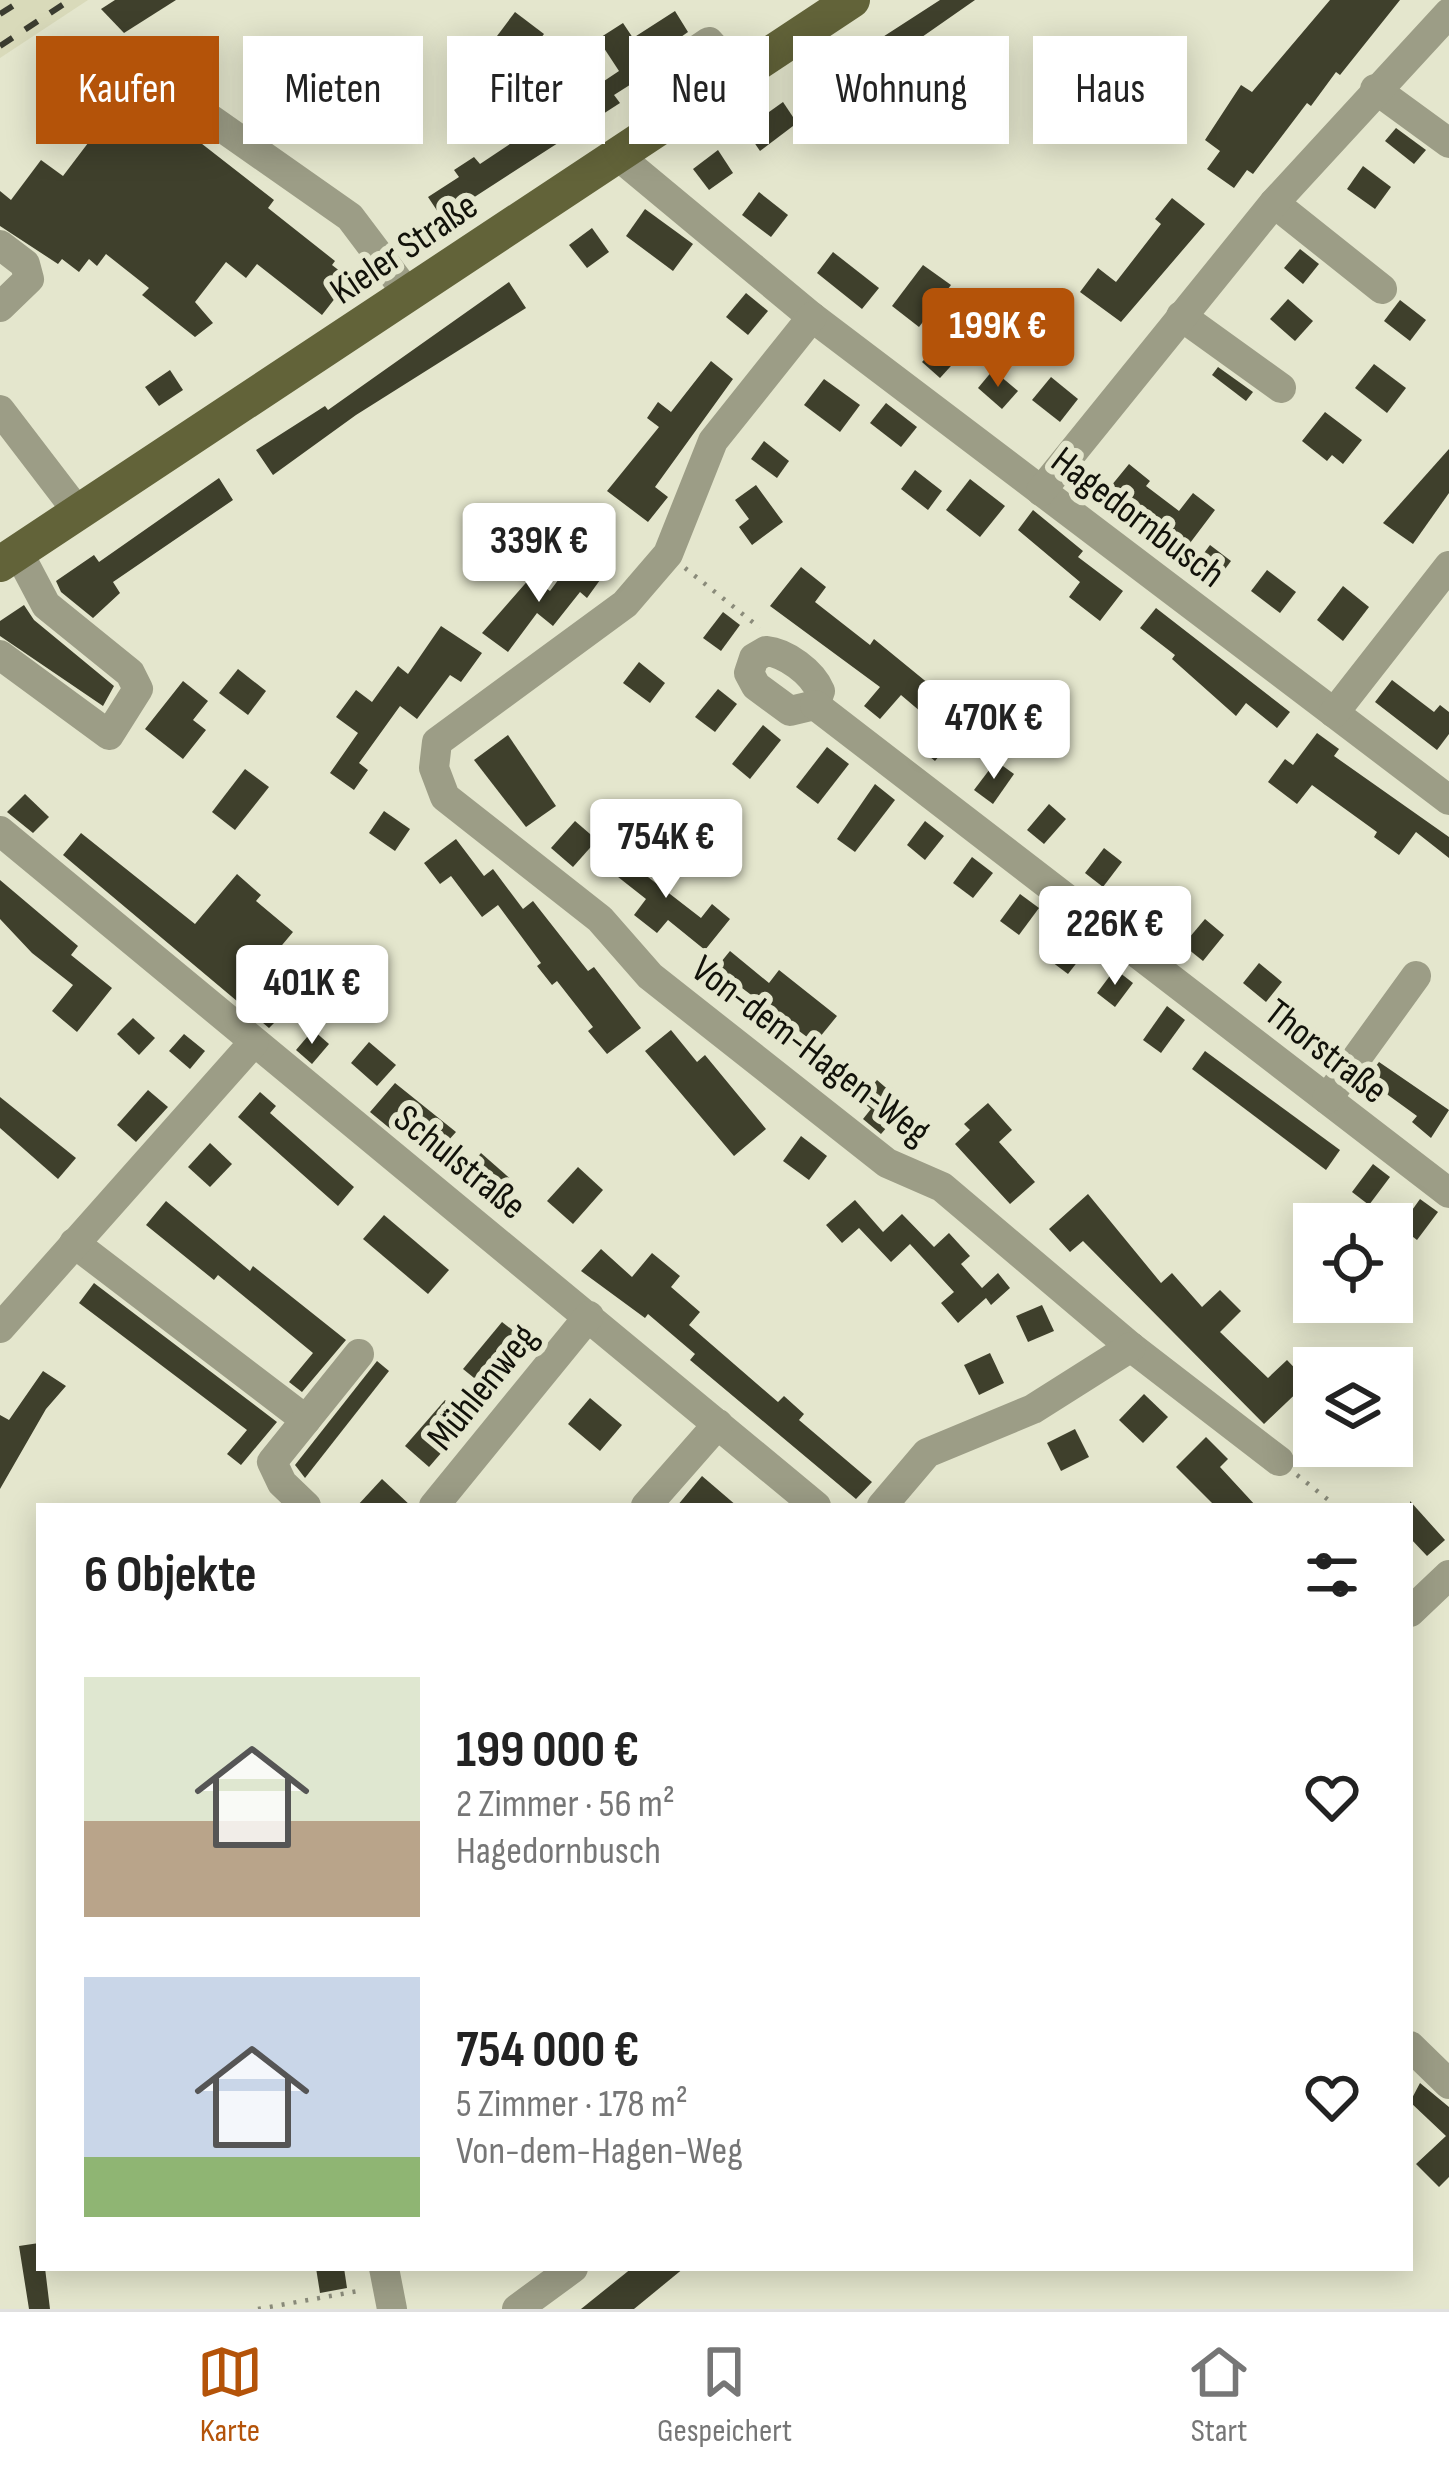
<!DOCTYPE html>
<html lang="de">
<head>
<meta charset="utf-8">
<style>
	:root { --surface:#fff; --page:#f2f2f2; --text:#222; --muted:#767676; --line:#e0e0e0; --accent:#b45309 }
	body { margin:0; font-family:"Sofia Sans Condensed",sans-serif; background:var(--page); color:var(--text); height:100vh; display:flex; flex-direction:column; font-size:45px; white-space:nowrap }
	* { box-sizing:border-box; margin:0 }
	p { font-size:39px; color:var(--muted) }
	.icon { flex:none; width:66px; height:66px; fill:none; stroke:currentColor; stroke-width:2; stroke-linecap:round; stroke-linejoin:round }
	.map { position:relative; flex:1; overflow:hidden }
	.sheet { position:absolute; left:36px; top:1503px; width:1377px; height:768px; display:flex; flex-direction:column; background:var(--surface); border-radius:0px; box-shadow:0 6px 30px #0003 }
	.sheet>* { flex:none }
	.guide { position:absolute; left:36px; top:36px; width:1377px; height:108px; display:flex; gap:24px }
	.tools { position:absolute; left:1293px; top:1203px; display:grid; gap:24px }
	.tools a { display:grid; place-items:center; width:120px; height:120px; border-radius:0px; background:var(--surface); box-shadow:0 6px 30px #0003; font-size:60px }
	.price { position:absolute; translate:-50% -102px; padding:0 27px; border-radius:12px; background:#fff; color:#222; font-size:39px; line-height:78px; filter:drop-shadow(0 3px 6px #0008) }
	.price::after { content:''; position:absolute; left:50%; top:72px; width:36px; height:27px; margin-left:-18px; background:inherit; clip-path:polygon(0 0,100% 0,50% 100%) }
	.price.selected { background:var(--accent); color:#fff }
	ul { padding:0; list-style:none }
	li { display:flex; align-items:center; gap:36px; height:300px; padding:0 48px }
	li span { display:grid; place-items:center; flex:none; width:336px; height:240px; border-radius:0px; color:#555 }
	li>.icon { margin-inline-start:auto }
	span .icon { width:144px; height:144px; fill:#fffc; stroke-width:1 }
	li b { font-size:51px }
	h2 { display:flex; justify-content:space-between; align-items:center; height:144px; padding:0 48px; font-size:51px }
	.chip { padding:0 42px; border-radius:0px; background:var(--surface); box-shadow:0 6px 30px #0003; font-size:42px; line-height:108px }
	.chip.selected { background:var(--accent); color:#fff }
	.menu { display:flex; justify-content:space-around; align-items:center; height:168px; border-top:3px solid var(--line); background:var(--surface); font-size:33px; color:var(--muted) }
	.menu a { display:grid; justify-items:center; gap:6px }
	.menu .selected { color:var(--accent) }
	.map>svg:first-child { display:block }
	.built { fill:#d9daba }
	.building { fill:#3f402c }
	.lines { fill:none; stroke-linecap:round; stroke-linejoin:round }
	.path { stroke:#8a8b7a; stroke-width:4.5; stroke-dasharray:3 9; stroke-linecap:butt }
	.minor { stroke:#9c9d86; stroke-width:30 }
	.major { stroke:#626339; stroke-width:36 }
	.rail { stroke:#3b3c30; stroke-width:6; stroke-dasharray:15 15; stroke-linecap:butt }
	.labels { text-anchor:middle; stroke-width:12; stroke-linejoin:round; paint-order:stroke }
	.street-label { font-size:39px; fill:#12120a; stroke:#e4e6cd }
</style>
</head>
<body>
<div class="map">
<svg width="1449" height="2309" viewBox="0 0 1449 2309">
	<rect width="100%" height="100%" fill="#e4e6cd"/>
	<!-- built -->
	<path class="built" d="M 0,0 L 88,0 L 0,58 Z"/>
	<!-- building -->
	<g class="building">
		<path d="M 115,0 L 176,0 L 124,33 L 101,9 Z"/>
		<path d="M 940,0 L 975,0 L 879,67 L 886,75 L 873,86 L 864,77 L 826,103 L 820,97 L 810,84 Z"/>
		<path d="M 1330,0 L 1400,0 L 1340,75 L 1336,72 L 1311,106 L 1307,103 L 1253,174 L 1247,170 L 1234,188 L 1207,169 L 1220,151 L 1205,140 L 1241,85 L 1252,92 Z"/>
		<path d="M 675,11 L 688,32 L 654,56 L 647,74 L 614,95 L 620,103 L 442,218 L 428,197 L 459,177 L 454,170 L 474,157 L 480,164 L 619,71 L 598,39 L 623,23 L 633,38 Z"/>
		<path d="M 515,12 L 544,34 L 517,70 L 488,48 Z"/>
		<path d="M 138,94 L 274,200 L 268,208 L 335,261 L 332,265 L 350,279 L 322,315 L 257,264 L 246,278 L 226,262 L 195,302 L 213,323 L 195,337 L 142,295 L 149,288 L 106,254 L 97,266 L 89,259 L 79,272 L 62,259 L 58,264 L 0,226 L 0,191 L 11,200 L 41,160 L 63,176 L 107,118 L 115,124 Z"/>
		<path d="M 783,102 L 797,123 L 760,151 L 745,129 Z"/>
		<path d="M 1396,128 L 1426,150 L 1414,164 L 1385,141 Z"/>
		<path d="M 718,150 L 733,173 L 709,190 L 693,169 Z"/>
		<path d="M 1363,166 L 1391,187 L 1375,209 L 1347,189 Z"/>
		<path d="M 759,192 L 788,215 L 771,237 L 742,215 Z"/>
		<path d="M 1172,198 L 1205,224 L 1121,322 L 1080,292 L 1098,268 L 1116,282 L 1161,224 L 1155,219 Z"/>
		<path d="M 645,209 L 693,244 L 673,271 L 626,236 Z"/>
		<path d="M 592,228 L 609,252 L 587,268 L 569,245 Z"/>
		<path d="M 1300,249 L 1319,264 L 1303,284 L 1284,268 Z"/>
		<path d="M 833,252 L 879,288 L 862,309 L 817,273 Z"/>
		<path d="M 923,265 L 951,285 L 919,327 L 892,306 Z"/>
		<path d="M 509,282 L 526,308 L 356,415 L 273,475 L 256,450 L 325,406 L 328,410 Z"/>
		<path d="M 746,293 L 768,311 L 748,335 L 726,317 Z"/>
		<path d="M 1288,299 L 1313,321 L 1295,341 L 1270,319 Z"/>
		<path d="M 1400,300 L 1426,320 L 1410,341 L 1384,321 Z"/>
		<path d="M 942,340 L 960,356 L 940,378 L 922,362 Z"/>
		<path d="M 711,361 L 733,379 L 655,487 L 668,497 L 648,522 L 607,491 L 659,427 L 647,418 L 658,402 L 671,412 Z"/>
		<path d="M 1374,364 L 1406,388 L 1387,413 L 1355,388 Z"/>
		<path d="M 1218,367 L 1253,392 L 1246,401 L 1212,375 Z"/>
		<path d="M 170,370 L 183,390 L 159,406 L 145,387 Z"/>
		<path d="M 993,370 L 1018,391 L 1002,409 L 978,388 Z"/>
		<path d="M 1051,377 L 1078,399 L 1060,422 L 1032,400 Z"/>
		<path d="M 824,379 L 860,405 L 840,432 L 804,405 Z"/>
		<path d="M 886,403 L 917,427 L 901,447 L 870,423 Z"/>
		<path d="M 1325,412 L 1362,440 L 1343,464 L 1332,455 L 1327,461 L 1302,441 Z"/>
		<path d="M 764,441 L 789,461 L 777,478 L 751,459 Z"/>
		<path d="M 1449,449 L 1449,493 L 1413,544 L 1383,523 Z"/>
		<path d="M 1129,464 L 1150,481 L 1146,486 L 1179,511 L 1193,493 L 1215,510 L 1187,547 L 1131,504 L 1123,514 L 1102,497 Z"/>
		<path d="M 915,470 L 942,491 L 928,510 L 901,489 Z"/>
		<path d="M 219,478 L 233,500 L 113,582 L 120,593 L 93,618 L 61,592 L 56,581 L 94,555 L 99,562 Z"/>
		<path d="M 970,479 L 1005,506 L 980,537 L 946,510 Z"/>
		<path d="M 756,485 L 783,522 L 752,545 L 739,527 L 749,519 L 735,500 Z"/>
		<path d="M 1033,510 L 1083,551 L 1078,557 L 1123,591 L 1100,621 L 1069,597 L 1080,582 L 1018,530 Z"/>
		<path d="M 1210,545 L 1231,561 L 1217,580 L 1196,564 Z"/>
		<path d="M 573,560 L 600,580 L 587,598 L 580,592 L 553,626 L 537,613 L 508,652 L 482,633 L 531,577 L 550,591 Z"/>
		<path d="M 801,567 L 826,587 L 815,602 L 870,645 L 874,639 L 951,702 L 934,723 L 901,695 L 880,719 L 864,706 L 880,687 L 770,606 Z"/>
		<path d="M 1267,570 L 1296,592 L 1280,613 L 1251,591 Z"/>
		<path d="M 1343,586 L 1369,607 L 1343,641 L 1317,620 Z"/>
		<path d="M 24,605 L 34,620 L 114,686 L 103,706 L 0,636 L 0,621 Z"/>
		<path d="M 1156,608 L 1290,712 L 1277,728 L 1246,703 L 1236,716 L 1172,659 L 1175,655 L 1140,628 Z"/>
		<path d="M 723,612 L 740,625 L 721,651 L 703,638 Z"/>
		<path d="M 441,626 L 482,653 L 461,682 L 450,675 L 417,719 L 400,706 L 359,763 L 368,770 L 354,790 L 330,773 L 358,733 L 336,717 L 356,690 L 372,702 L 398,666 L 408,674 Z"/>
		<path d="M 639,662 L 665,683 L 650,703 L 623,683 Z"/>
		<path d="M 238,669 L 266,691 L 248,715 L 219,693 Z"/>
		<path d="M 1392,680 L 1434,712 L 1440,705 L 1449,712 L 1449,734 L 1437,750 L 1375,702 Z"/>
		<path d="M 183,681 L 208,701 L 193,720 L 206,730 L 183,759 L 145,729 Z"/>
		<path d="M 718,689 L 737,704 L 715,732 L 695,717 Z"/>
		<path d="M 940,723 L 956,736 L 935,761 L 919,748 Z"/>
		<path d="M 763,725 L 781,740 L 750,779 L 732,764 Z"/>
		<path d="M 1317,733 L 1339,749 L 1334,756 L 1449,837 L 1449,858 L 1416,832 L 1399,855 L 1374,837 L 1377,832 L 1312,785 L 1297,804 L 1268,782 L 1285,759 L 1293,765 Z"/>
		<path d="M 508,735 L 556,806 L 526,827 L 474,760 Z"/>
		<path d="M 827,747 L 849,764 L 818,804 L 796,787 Z"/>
		<path d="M 996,761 L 1014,774 L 993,804 L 974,790 Z"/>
		<path d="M 245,769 L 269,787 L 235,830 L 212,812 Z"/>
		<path d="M 875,784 L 895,800 L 855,852 L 837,839 Z"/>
		<path d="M 25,794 L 49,817 L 33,833 L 7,812 Z"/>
		<path d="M 1049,804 L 1066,819 L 1044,844 L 1027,830 Z"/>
		<path d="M 384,811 L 410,829 L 395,851 L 369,833 Z"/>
		<path d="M 575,821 L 597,840 L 573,867 L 551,848 Z"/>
		<path d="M 925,821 L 944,836 L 925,860 L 907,845 Z"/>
		<path d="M 81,833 L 195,924 L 237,874 L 261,895 L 256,901 L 293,932 L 267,963 L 259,957 L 238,982 L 266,1006 L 273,1000 L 285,1012 L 269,1028 L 63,855 Z"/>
		<path d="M 456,839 L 484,876 L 493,869 L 523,909 L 533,901 L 588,971 L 594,967 L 641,1028 L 607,1054 L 588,1031 L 593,1027 L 557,981 L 552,985 L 537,966 L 541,963 L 498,905 L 482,917 L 451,876 L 440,884 L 424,863 Z"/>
		<path d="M 638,842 L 662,860 L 648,877 L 701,918 L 712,904 L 730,919 L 705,950 L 668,920 L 657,933 L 634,915 L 646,899 L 613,873 Z"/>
		<path d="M 1104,848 L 1122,862 L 1103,887 L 1085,873 Z"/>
		<path d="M 972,857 L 993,873 L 973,898 L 953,883 Z"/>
		<path d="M 0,880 L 78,946 L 71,955 L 112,988 L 77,1032 L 52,1011 L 73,985 L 32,953 L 0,919 Z"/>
		<path d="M 1157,887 L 1175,902 L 1153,929 L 1134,914 Z"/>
		<path d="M 1020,894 L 1039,908 L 1019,935 L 1000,921 Z"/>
		<path d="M 1205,919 L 1224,935 L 1203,961 L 1183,945 Z"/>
		<path d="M 1069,932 L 1089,947 L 1068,974 L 1048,959 Z"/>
		<path d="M 730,951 L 769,983 L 779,970 L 837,1016 L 815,1043 L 738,985 L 729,995 L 708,978 Z"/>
		<path d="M 1259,963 L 1282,982 L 1266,1002 L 1243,983 Z"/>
		<path d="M 1115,969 L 1133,983 L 1115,1007 L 1097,993 Z"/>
		<path d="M 1167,1006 L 1185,1020 L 1161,1053 L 1143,1040 Z"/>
		<path d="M 133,1018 L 155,1038 L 139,1055 L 117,1034 Z"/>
		<path d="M 313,1030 L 329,1044 L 312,1064 L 296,1050 Z"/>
		<path d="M 671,1030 L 697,1062 L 705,1055 L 766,1129 L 734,1156 L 645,1051 Z"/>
		<path d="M 184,1034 L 205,1051 L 190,1069 L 169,1051 Z"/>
		<path d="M 369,1042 L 396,1065 L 377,1086 L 351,1063 Z"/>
		<path d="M 1205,1051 L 1340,1150 L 1326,1170 L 1192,1069 Z"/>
		<path d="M 1379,1062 L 1449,1110 L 1431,1138 L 1412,1122 L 1417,1116 L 1366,1079 Z"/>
		<path d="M 877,1080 L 906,1105 L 881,1134 L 863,1119 L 871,1109 L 860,1100 Z"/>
		<path d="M 395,1083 L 456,1132 L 437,1153 L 402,1122 L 393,1131 L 370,1112 Z"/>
		<path d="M 148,1090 L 168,1107 L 136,1142 L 117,1125 Z"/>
		<path d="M 260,1092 L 276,1106 L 270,1113 L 354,1187 L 338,1206 L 238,1117 Z"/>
		<path d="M 0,1097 L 76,1158 L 58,1179 L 0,1128 Z"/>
		<path d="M 988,1103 L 1012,1130 L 999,1142 L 1035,1182 L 1010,1204 L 955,1144 L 970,1130 L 964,1124 Z"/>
		<path d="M 801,1136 L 827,1156 L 809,1180 L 783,1161 Z"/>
		<path d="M 210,1143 L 232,1164 L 210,1187 L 188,1167 Z"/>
		<path d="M 481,1153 L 513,1181 L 497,1200 L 465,1172 Z"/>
		<path d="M 1373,1164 L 1390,1177 L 1369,1205 L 1352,1192 Z"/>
		<path d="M 578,1167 L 603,1190 L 573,1224 L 547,1201 Z"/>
		<path d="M 1088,1194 L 1161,1283 L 1172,1273 L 1202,1307 L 1220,1290 L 1241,1311 L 1220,1332 L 1268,1378 L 1287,1360 L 1308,1382 L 1264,1424 L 1083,1241 L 1070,1252 L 1049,1229 Z"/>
		<path d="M 1420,1199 L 1438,1212 L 1417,1240 L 1400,1227 Z"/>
		<path d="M 855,1200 L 883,1232 L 902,1214 L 934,1247 L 949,1233 L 970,1256 L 961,1264 L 982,1288 L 998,1273 L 1010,1288 L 991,1305 L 986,1298 L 958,1323 L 941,1303 L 954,1292 L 910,1244 L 891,1262 L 859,1228 L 842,1243 L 826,1225 Z"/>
		<path d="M 166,1201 L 250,1271 L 253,1266 L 346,1340 L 302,1392 L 289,1382 L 313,1353 L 218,1275 L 214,1280 L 146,1225 Z"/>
		<path d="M 384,1215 L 449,1270 L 428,1294 L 363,1239 Z"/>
		<path d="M 601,1249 L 632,1277 L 652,1253 L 680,1276 L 671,1287 L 700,1312 L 689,1325 L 778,1402 L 784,1396 L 804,1414 L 799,1420 L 872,1482 L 856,1499 L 690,1360 L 695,1354 L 648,1314 L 645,1318 L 581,1271 Z"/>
		<path d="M 94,1283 L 277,1422 L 241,1465 L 227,1454 L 247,1430 L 79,1303 Z"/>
		<path d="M 1042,1305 L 1054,1331 L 1028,1342 L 1016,1316 Z"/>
		<path d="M 502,1322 L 528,1342 L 489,1390 L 463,1369 Z"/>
		<path d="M 990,1353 L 1004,1383 L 979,1395 L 964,1365 Z"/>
		<path d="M 377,1361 L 389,1371 L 305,1478 L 295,1465 Z"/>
		<path d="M 43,1371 L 66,1386 L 46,1409 L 0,1489 L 0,1415 L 9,1420 Z"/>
		<path d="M 1144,1394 L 1168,1417 L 1143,1443 L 1119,1420 Z"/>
		<path d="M 590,1398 L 622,1425 L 600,1451 L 568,1424 Z"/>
		<path d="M 445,1400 L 469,1421 L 429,1467 L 405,1446 Z"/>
		<path d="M 1075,1429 L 1089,1457 L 1061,1471 L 1047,1443 Z"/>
		<path d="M 1206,1437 L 1228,1459 L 1220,1467 L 1256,1506 L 1215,1506 L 1176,1467 Z"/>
		<path d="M 702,1476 L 737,1506 L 677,1506 Z"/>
		<path d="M 382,1479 L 411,1506 L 357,1506 Z"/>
		<path d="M 1410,1501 L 1445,1540 L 1427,1556 L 1410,1538 Z"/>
		<path d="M 1420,2083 L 1449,2107 L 1449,2177 L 1439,2187 L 1416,2164 L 1446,2136 L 1410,2102 Z"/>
		<path d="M 39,2243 L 39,2268 L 45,2268 L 50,2309 L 29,2309 L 19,2246 Z"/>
		<path d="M 316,2268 L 344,2268 L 347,2288 L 320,2293 Z"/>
		<path d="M 632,2268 L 684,2268 L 634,2309 L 581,2309 Z"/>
	</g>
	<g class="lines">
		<!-- path -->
		<g class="path">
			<path d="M 685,568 L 760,628"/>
			<path d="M 1297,1475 L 1336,1506"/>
			<path d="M 258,2309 L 364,2290"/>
		</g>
		<!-- minor -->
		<g class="minor">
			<path d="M 1375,89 L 1449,143"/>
			<path d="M 101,93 L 128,66 L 139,69 L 350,217 L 408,294"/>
			<path d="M 673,119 L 666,71 L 709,42 L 739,75"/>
			<path d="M 617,155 L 812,317 L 1449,800"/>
			<path d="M 1274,203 L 1382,289"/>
			<path d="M 0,245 L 25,264 L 29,279 L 0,307"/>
			<path d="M 1181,316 L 1281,388"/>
			<path d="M 812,317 L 713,441 L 668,554 L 625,604 L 437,742 L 434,768 L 445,797 L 600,919 L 650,976 L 887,1163 L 942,1187 L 1131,1347 L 1279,1461"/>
			<path d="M 0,410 L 78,512"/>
			<path d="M 1041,491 L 1274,203 L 1449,13"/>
			<path d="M 766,651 C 786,653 812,672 820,691 L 815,705 L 790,711 L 756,686 L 749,673 L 754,658 Z"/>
			<path d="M 0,655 L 109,735 L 138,689 L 130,673 L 46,605 L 18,552"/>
			<path d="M 815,705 L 1449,1193"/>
			<path d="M 1334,713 L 1449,566"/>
			<path d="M 0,831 L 816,1506"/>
			<path d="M 1327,1099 L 1416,976"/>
			<path d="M 74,1243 L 306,1420"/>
			<path d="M 0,1328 L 254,1042"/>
			<path d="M 306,1506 L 282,1483 L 272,1462 L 359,1354"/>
			<path d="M 434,1506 L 589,1316"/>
			<path d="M 646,1506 L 718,1424"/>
			<path d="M 882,1506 L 927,1453 L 1033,1409 L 1131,1347"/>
			<path d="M 1410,1612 L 1449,1575"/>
			<path d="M 1410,2046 L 1449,2084"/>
			<path d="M 384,2268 L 392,2309"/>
			<path d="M 517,2309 L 573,2268"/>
		</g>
		<!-- major -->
		<path class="major" d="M 0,564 L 852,0"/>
		<!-- rail -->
		<g class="rail">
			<path d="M 0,14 L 22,0"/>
			<path d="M 0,46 L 70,0"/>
		</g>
	</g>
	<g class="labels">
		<!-- street labels -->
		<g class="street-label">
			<text transform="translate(403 247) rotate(-34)" y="14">Kieler Straße</text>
			<text transform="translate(1139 516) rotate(37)" y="14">Hagedornbusch</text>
			<text transform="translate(812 1049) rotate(37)" y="14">Von-dem-Hagen-Weg</text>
			<text transform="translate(1327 1050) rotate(38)" y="14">Thorstraße</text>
			<text transform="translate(461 1161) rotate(39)" y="14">Schulstraße</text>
			<text transform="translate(481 1386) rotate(-51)" y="14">Mühlenweg</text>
		</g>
	</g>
</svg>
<div class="tools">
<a><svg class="icon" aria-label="locate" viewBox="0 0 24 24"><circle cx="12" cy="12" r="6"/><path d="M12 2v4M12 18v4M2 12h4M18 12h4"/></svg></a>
<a><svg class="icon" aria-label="layers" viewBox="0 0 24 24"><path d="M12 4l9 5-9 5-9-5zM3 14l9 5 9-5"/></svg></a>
</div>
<b class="price selected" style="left:998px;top:390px">199K €</b>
<b class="price" style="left:539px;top:605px">339K €</b>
<b class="price" style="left:994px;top:782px">470K €</b>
<b class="price" style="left:666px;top:901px">754K €</b>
<b class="price" style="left:1115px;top:988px">226K €</b>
<b class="price" style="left:312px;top:1047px">401K €</b>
<div class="guide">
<a class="chip selected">Kaufen</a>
<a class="chip">Mieten</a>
<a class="chip">Filter</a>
<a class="chip">Neu</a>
<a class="chip">Wohnung</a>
<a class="chip">Haus</a>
</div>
<section class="sheet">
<h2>6 Objekte<svg class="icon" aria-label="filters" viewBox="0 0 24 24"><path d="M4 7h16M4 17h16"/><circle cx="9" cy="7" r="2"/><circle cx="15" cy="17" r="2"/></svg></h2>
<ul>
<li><span style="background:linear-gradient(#dfe7d0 60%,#b9a48a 0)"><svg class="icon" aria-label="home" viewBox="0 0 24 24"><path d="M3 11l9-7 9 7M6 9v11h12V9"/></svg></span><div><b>199 000 €</b><p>2 Zimmer · 56 m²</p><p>Hagedornbusch</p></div><svg class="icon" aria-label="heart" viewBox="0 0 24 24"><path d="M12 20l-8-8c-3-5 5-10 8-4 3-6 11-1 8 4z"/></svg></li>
<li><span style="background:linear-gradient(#c9d6e8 75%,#8fb573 0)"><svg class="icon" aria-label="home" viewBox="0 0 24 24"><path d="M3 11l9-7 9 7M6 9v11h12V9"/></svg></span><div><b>754 000 €</b><p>5 Zimmer · 178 m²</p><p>Von-dem-Hagen-Weg</p></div><svg class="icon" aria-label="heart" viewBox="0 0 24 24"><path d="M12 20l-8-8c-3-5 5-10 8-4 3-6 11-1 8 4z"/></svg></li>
</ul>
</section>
</div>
<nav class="menu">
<a class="selected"><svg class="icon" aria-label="map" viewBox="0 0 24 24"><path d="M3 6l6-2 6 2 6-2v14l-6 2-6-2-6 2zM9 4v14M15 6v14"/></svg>Karte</a>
<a><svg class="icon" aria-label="saved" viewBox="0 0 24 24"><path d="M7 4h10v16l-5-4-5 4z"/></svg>Gespeichert</a>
<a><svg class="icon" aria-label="home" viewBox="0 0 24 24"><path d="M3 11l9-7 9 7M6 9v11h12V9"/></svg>Start</a>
</nav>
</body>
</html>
